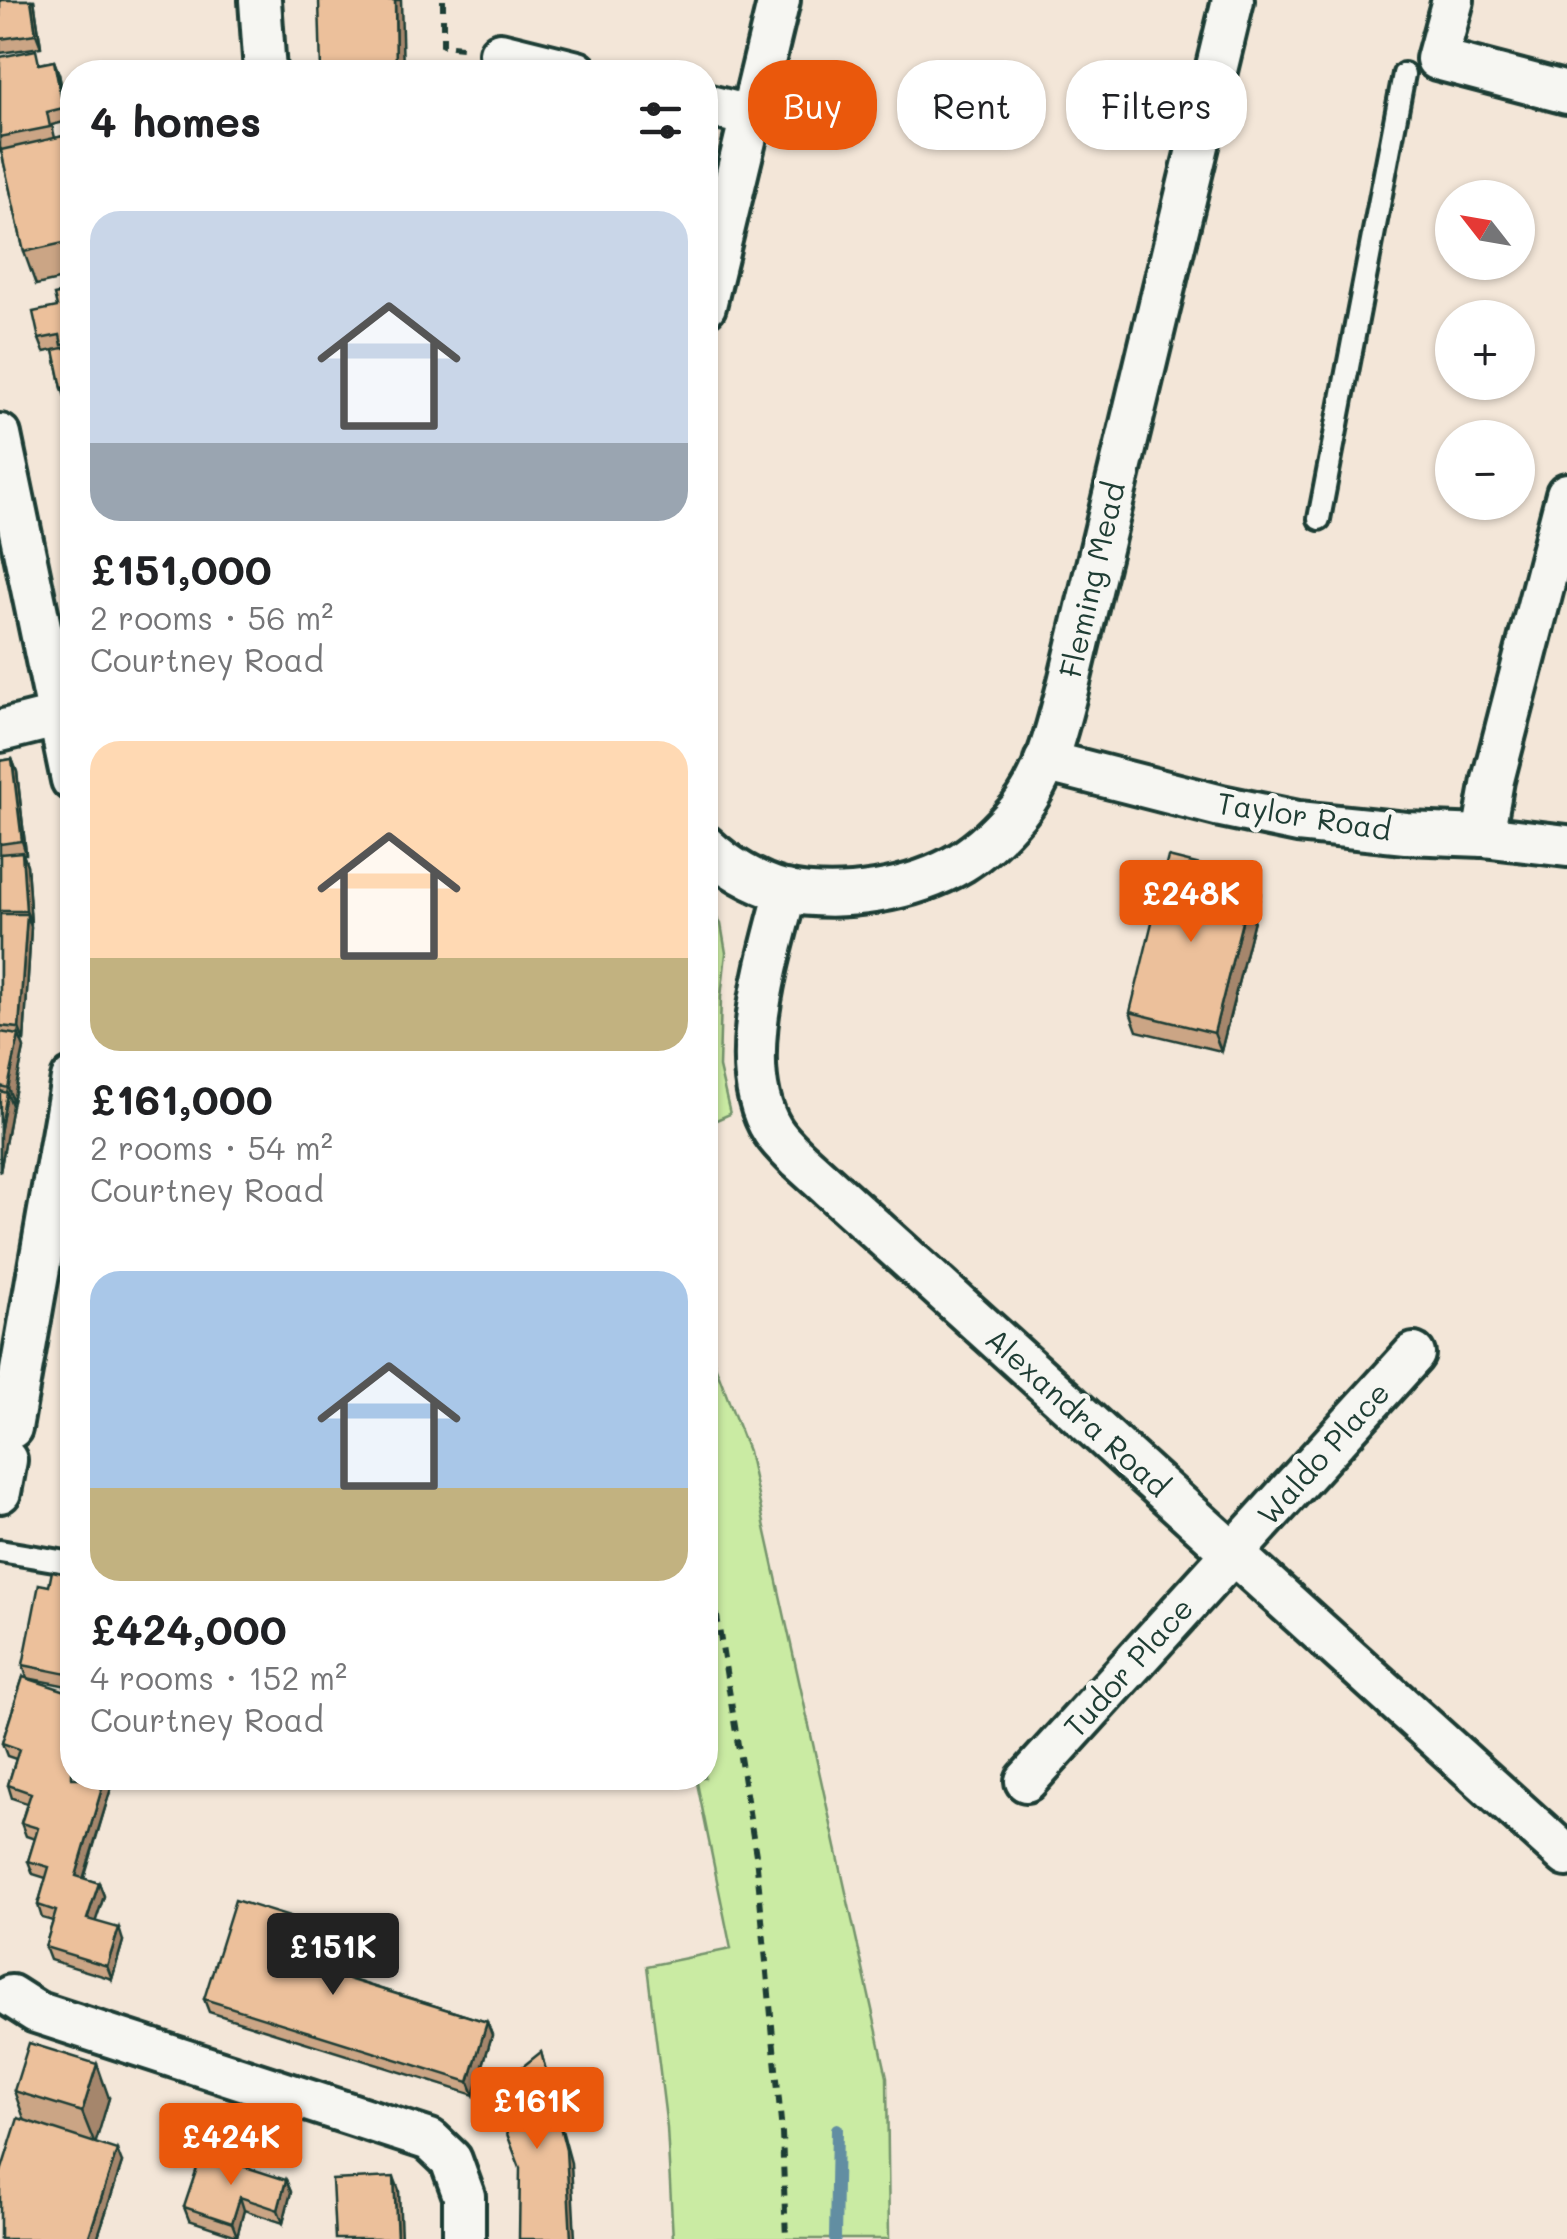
<!DOCTYPE html>
<html lang="en">
<head>
<meta charset="utf-8">
<style>
	:root { --surface:#fff; --page:#f6f6f6; --text:#202124; --muted:#757577; --accent:#ea580c }
	body { margin:0; font-family:Mali,sans-serif; background:var(--page); color:var(--text); height:100vh; display:flex; flex-direction:column; font-size:38px; white-space:nowrap }
	* { box-sizing:border-box; margin:0 }
	p { font-size:32px; color:var(--muted) }
	.icon { flex:none; width:55px; height:55px; fill:none; stroke:currentColor; stroke-width:2; stroke-linecap:round; stroke-linejoin:round }
	.map { position:relative; flex:1; overflow:hidden }
	.side { position:absolute; left:60px; top:60px; width:658px; height:1730px; display:flex; flex-direction:column; background:var(--surface); border-radius:40px; box-shadow:0 2px 8px #0004 }
	.side>* { flex:none }
	.guide { position:absolute; left:748px; top:60px; width:668px; height:90px; display:flex; gap:20px }
	.needle { width:65px; rotate:301deg }
	.buttons { position:absolute; left:1435px; top:180px; display:grid; gap:20px }
	.buttons a { display:grid; place-items:center; width:100px; height:100px; border-radius:50%; background:var(--surface); box-shadow:0 2px 8px #0004; font-size:50px }
	.price { position:absolute; translate:-50% -85px; padding:0 22px; border-radius:10px; background:var(--accent); color:#fff; font-size:32px; line-height:65px; filter:drop-shadow(0 2px 5px #0008) }
	.price::after { content:''; position:absolute; left:50%; top:60px; width:30px; height:22px; margin-left:-15px; background:inherit; clip-path:polygon(0 0,100% 0,50% 100%) }
	.price.current { background:#222; color:#fff }
	ul { padding:0; list-style:none }
	li { display:grid; align-content:center; gap:20px; height:530px; padding:0 30px }
	li span { display:grid; place-items:center; height:310px; border-radius:30px; color:#555 }
	li>.icon { margin-inline-start:auto }
	span .icon { width:180px; height:180px; fill:#fffc; stroke-width:1 }
	li b { font-size:42px }
	h2 { display:flex; justify-content:space-between; align-items:center; height:120px; padding:0 30px; font-size:42px }
	.chip { padding:0 35px; border-radius:40px; background:var(--surface); box-shadow:0 2px 8px #0004; font-size:35px; line-height:90px }
	.chip.current { background:var(--accent); color:#fff }
	.map>svg:first-child { display:block }
	.green { fill:#caeba3; stroke:#74946c; stroke-width:2.5 }
	.lines { fill:none; stroke-linecap:round; stroke-linejoin:round }
	.stream { stroke:#628ea2; stroke-width:12 }
	.lane-casing { stroke:#1f3d34; stroke-width:28 }
	.street-casing { stroke:#1f3d34; stroke-width:48 }
	.path { stroke:#1f3d34; stroke-width:6; stroke-dasharray:10 8; stroke-linecap:butt }
	.lane { stroke:#f6f6f2; stroke-width:20 }
	.street { stroke:#f6f6f2; stroke-width:40 }
	.wall { fill:#cba585; stroke:#1f3d34; stroke-width:2.5 }
	.shaded-wall { fill:#a5866c; stroke:#1f3d34; stroke-width:2.5 }
	.building { fill:#ecc09b; stroke:#1f3d34; stroke-width:2.5 }
	.labels { text-anchor:middle; stroke-width:10; stroke-linejoin:round; paint-order:stroke }
	.street-label { font-size:30px; fill:#1f3d34; stroke:#f6f6f2 }
</style>
</head>
<body>
<div class="map">
<svg width="1567" height="2239" viewBox="0 0 1567 2239">
	<rect width="100%" height="100%" fill="#f3e6d8"/>
	<filter id="ink" filterUnits="userSpaceOnUse"><feTurbulence type="fractalNoise" baseFrequency=".01" numOctaves="2"/><feDisplacementMap in="SourceGraphic" scale="20" xChannelSelector="R" yChannelSelector="G"/><feConvolveMatrix kernelMatrix="1 2 1 2 8 2 1 2 1" color-interpolation-filters="sRGB"/></filter>
	<g filter="url(#ink)">
		<!-- green -->
		<g class="green">
			<path d="M 705,901 L 721,924 L 726,953 L 721,997 L 719,1067 L 730,1114 L 705,1125 Z"/>
			<path d="M 705,1339 L 748,1451 L 887,2077 L 889,2239 L 673,2239 L 667,2128 L 647,1966 L 731,1949 L 696,1778 L 705,1778 Z"/>
		</g>
		<g class="lines">
			<!-- stream -->
			<path class="stream" d="M 835,2239 L 837,2129"/>
			<!-- lane casing -->
			<g class="lane-casing">
				<g id="lane">
					<path d="M 1319,519 L 1404,74"/>
					<path d="M 0,1551 L 72,1563"/>
				</g>
			</g>
			<!-- street casing -->
			<g class="street-casing">
				<g id="street">
					<path d="M 260,0 L 265,72"/>
					<path d="M 1453,0 L 1437,59 L 1567,93"/>
					<path d="M 500,53 L 577,72"/>
					<path d="M 705,105 L 750,116"/>
					<path d="M 705,306 L 779,0"/>
					<path d="M 0,435 L 72,780"/>
					<path d="M 0,731 L 60,716"/>
					<path d="M 1045,761 L 1221,806 L 1298,822 L 1406,833 L 1483,836 L 1567,846"/>
					<path d="M 1483,836 L 1493,780 L 1567,494"/>
					<path d="M 705,846 C 726,866 756,884 784,891 C 840,903 914,891 962,862 C 983,849 1003,829 1019,810 C 1047,775 1058,725 1069,682 L 1233,0"/>
					<path d="M 786,891 C 769,958 733,1069 773,1131 C 780,1142 790,1151 799,1160 L 1567,1856"/>
					<path d="M 11,1428 L 72,1079"/>
					<path d="M 0,1492 L 6,1460"/>
					<path d="M 1026,1781 L 1414,1354"/>
					<path d="M 11,1996 L 36,2012 L 430,2140 L 451,2160 L 464,2196 L 464,2239"/>
				</g>
			</g>
			<!-- path -->
			<g class="path">
				<path d="M 443,0 L 443,45 L 462,47"/>
				<path d="M 705,1543 L 756,1855 L 782,2133 L 786,2239"/>
			</g>
			<!-- lane -->
			<use href="#lane" class="lane"/>
			<!-- street -->
			<use href="#street" class="street"/>
		</g>
		<!-- wall -->
		<g class="wall">
			<path d="M 0,0 L 34,0 L 41,47 L 0,53 Z"/>
			<path d="M 0,57 L 41,64 L 54,61 L 59,74 L 68,121 L 52,125 L 55,138 L 72,134 L 72,277 L 36,285 L 24,252 L 1,150 L 0,151 Z"/>
			<path d="M 72,291 L 72,418 L 62,388 L 54,350 L 44,352 L 39,339 L 57,307 Z"/>
			<path d="M 12,759 L 17,772 L 26,854 L 23,854 L 27,865 L 31,927 L 24,1041 L 21,1040 L 24,1048 L 13,1101 L 10,1100 L 12,1105 L 0,1172 L 0,761 Z"/>
			<path d="M 1260,896 L 1221,1051 L 1137,1031 L 1130,1012 Z"/>
			<path d="M 72,1575 L 72,1687 L 27,1678 L 23,1665 L 49,1586 Z"/>
			<path d="M 23,1677 L 72,1778 L 111,1788 L 84,1879 L 99,1883 L 104,1896 L 95,1921 L 123,1941 L 112,1979 L 50,1960 L 45,1947 L 53,1921 L 42,1918 L 38,1905 L 46,1878 L 33,1874 L 28,1861 L 35,1839 L 26,1836 L 21,1823 L 27,1803 L 12,1798 L 8,1785 L 16,1759 L 7,1756 L 2,1743 Z"/>
			<path d="M 313,1936 L 304,1965 L 487,2022 L 492,2035 L 474,2095 L 209,2012 L 204,1999 Z"/>
			<path d="M 14,2091 L 109,2098 L 95,2143 L 122,2163 L 97,2239 L 0,2239 L 25,2121 Z"/>
			<path d="M 286,2180 L 291,2192 L 283,2223 L 244,2210 L 237,2236 L 189,2220 L 184,2207 Z"/>
		</g>
		<!-- shaded-wall -->
		<g class="shaded-wall">
			<path d="M 31,0 L 34,0 L 41,47 L 36,34 Z"/>
			<path d="M 395,0 L 401,0 L 403,72 L 396,72 Z"/>
			<path d="M 54,61 L 59,74 L 68,121 L 63,108 Z"/>
			<path d="M 12,759 L 17,772 L 26,854 L 22,841 Z"/>
			<path d="M 22,852 L 27,865 L 31,924 L 26,911 Z"/>
			<path d="M 1253,878 L 1260,896 L 1221,1051 L 1214,1033 Z"/>
			<path d="M 27,914 L 31,927 L 24,1041 L 19,1028 Z"/>
			<path d="M 19,1035 L 24,1048 L 13,1101 L 8,1088 Z"/>
			<path d="M 7,1093 L 12,1105 L 0,1172 L 0,1133 Z"/>
			<path d="M 105,1778 L 107,1778 L 111,1788 L 80,1889 L 76,1876 Z"/>
			<path d="M 99,1883 L 104,1896 L 92,1932 L 87,1919 Z"/>
			<path d="M 309,1923 L 313,1936 L 301,1976 L 296,1963 Z"/>
			<path d="M 119,1928 L 123,1941 L 112,1979 L 107,1966 Z"/>
			<path d="M 487,2022 L 492,2035 L 474,2095 L 469,2082 Z"/>
			<path d="M 541,2052 L 571,2163 L 575,2239 L 571,2239 Z"/>
			<path d="M 97,2064 L 109,2098 L 95,2145 L 82,2112 Z"/>
			<path d="M 117,2150 L 122,2163 L 97,2239 L 88,2239 Z"/>
			<path d="M 394,2177 L 399,2190 L 401,2239 L 397,2239 Z"/>
			<path d="M 286,2180 L 291,2192 L 283,2223 L 278,2210 Z"/>
			<path d="M 240,2197 L 244,2210 L 237,2236 L 232,2223 Z"/>
		</g>
		<!-- building -->
		<g class="building">
			<path d="M 0,0 L 31,0 L 36,34 L 0,39 Z"/>
			<path d="M 319,0 L 395,0 L 396,72 L 321,72 Z"/>
			<path d="M 36,50 L 39,64 L 54,61 L 63,108 L 47,112 L 50,127 L 0,137 L 0,57 Z"/>
			<path d="M 72,134 L 72,241 L 24,252 L 1,150 Z"/>
			<path d="M 72,291 L 72,343 L 62,345 L 60,335 L 39,339 L 33,312 L 57,307 L 54,295 Z"/>
			<path d="M 72,346 L 72,386 L 62,388 L 54,350 Z"/>
			<path d="M 12,759 L 22,841 L 0,844 L 0,761 Z"/>
			<path d="M 22,852 L 26,911 L 0,911 L 0,854 Z"/>
			<path d="M 1168,857 L 1253,878 L 1214,1033 L 1130,1012 Z"/>
			<path d="M 0,914 L 27,914 L 19,1028 L 0,1026 Z"/>
			<path d="M 0,1032 L 19,1035 L 8,1088 L 0,1086 Z"/>
			<path d="M 0,1091 L 7,1093 L 0,1133 Z"/>
			<path d="M 52,1571 L 72,1575 L 72,1675 L 23,1665 L 39,1584 L 49,1586 Z"/>
			<path d="M 23,1677 L 72,1693 L 72,1719 L 69,1730 L 72,1731 L 72,1778 L 105,1778 L 76,1876 L 99,1883 L 87,1919 L 119,1928 L 107,1966 L 45,1947 L 56,1911 L 38,1905 L 49,1867 L 28,1861 L 38,1828 L 21,1823 L 31,1793 L 8,1785 L 19,1749 L 2,1743 Z"/>
			<path d="M 235,1900 L 309,1923 L 296,1963 L 487,2022 L 469,2082 L 204,1999 Z"/>
			<path d="M 29,2043 L 97,2064 L 82,2112 L 14,2091 Z"/>
			<path d="M 541,2052 L 566,2150 L 571,2239 L 519,2239 L 520,2168 L 491,2092 Z"/>
			<path d="M 18,2118 L 117,2150 L 88,2239 L 0,2239 L 0,2175 Z"/>
			<path d="M 202,2153 L 286,2180 L 278,2210 L 240,2197 L 232,2223 L 184,2207 Z"/>
			<path d="M 394,2177 L 397,2239 L 335,2239 L 332,2180 Z"/>
		</g>
	</g>
	<g class="labels">
		<!-- street labels -->
		<g class="street-label">
			<text transform="translate(1093 580) rotate(-77)" y="10">Fleming Mead</text>
			<text transform="translate(1304 817) rotate(9)" y="10">Taylor Road</text>
			<text transform="translate(1077 1413) rotate(42)" y="10">Alexandra Road</text>
			<text transform="translate(1324 1454) rotate(-48)" y="10">Waldo Place</text>
			<text transform="translate(1129 1668) rotate(-48)" y="10">Tudor Place</text>
		</g>
	</g>
</svg>
<div class="buttons">
<a><svg class="needle" viewBox="-14 -14 28 28"><path d="M0-13l5 13h-10z" fill="#e53935"/><path d="M0 13l5-13h-10z" fill="#757577"/></svg></a>
<a>+</a>
<a>−</a>
</div>
<b class="price" style="left:1191px;top:945px">£248K</b>
<b class="price current" style="left:333px;top:1998px">£151K</b>
<b class="price" style="left:537px;top:2152px">£161K</b>
<b class="price" style="left:231px;top:2188px">£424K</b>
<div class="guide">
<a class="chip current">Buy</a>
<a class="chip">Rent</a>
<a class="chip">Filters</a>
</div>
<section class="side">
<h2>4 homes<svg class="icon" aria-label="filters" viewBox="0 0 24 24"><path d="M4 7h16M4 17h16"/><circle cx="9" cy="7" r="2"/><circle cx="15" cy="17" r="2"/></svg></h2>
<ul>
<li><span style="background:linear-gradient(#c9d6e8 75%,#9aa5b1 0)"><svg class="icon" aria-label="home" viewBox="0 0 24 24"><path d="M3 11l9-7 9 7M6 9v11h12V9"/></svg></span><div><b>£151,000</b><p>2 rooms · 56 m²</p><p>Courtney Road</p></div></li>
<li><span style="background:linear-gradient(#ffd9b3 70%,#c2b280 0)"><svg class="icon" aria-label="home" viewBox="0 0 24 24"><path d="M3 11l9-7 9 7M6 9v11h12V9"/></svg></span><div><b>£161,000</b><p>2 rooms · 54 m²</p><p>Courtney Road</p></div></li>
<li><span style="background:linear-gradient(#a9c7e8 70%,#c2b280 0)"><svg class="icon" aria-label="home" viewBox="0 0 24 24"><path d="M3 11l9-7 9 7M6 9v11h12V9"/></svg></span><div><b>£424,000</b><p>4 rooms · 152 m²</p><p>Courtney Road</p></div></li>
</ul>
</section>
</div>
</body>
</html>
